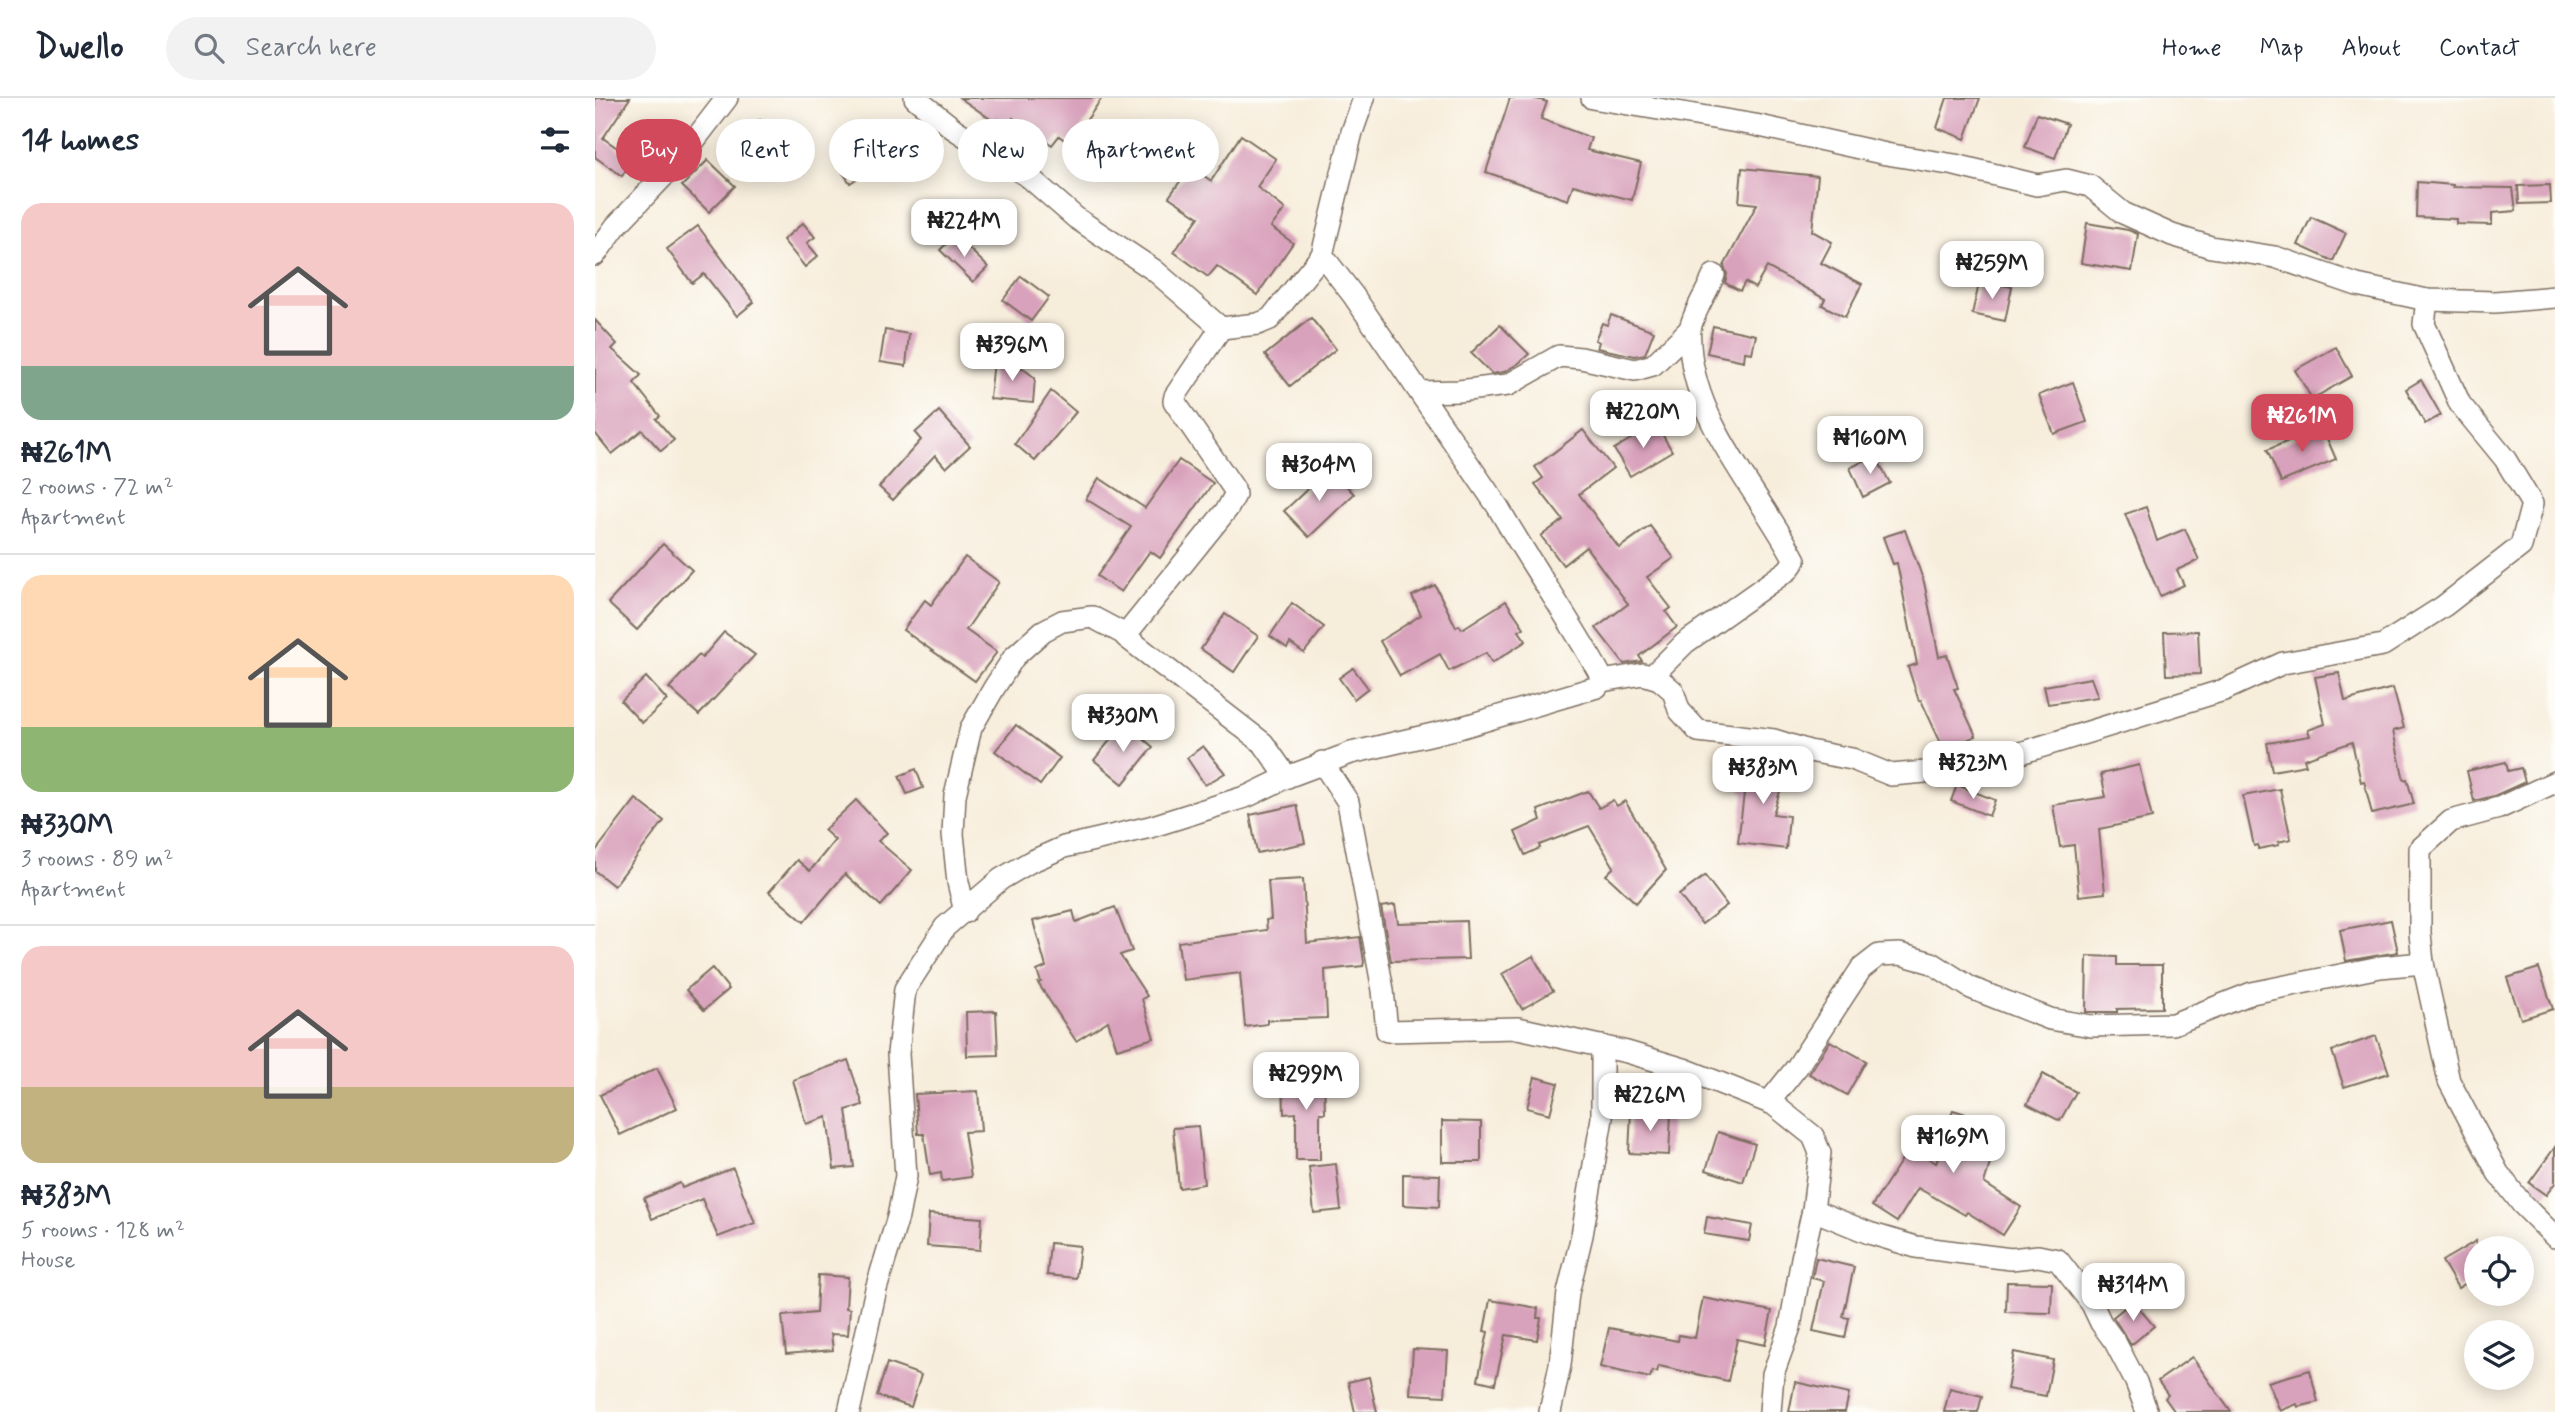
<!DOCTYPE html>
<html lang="en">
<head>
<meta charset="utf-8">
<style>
	:root { --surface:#fff; --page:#f2f2f3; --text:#1f2937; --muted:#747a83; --line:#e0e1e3; --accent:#d1495b }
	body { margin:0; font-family:Mynerve,sans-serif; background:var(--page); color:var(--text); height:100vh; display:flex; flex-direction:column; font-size:26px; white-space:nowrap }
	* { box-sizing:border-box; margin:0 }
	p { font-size:23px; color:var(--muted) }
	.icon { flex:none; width:38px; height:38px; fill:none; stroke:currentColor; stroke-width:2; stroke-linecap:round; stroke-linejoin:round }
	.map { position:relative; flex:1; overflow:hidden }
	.side { display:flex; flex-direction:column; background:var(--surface); width:595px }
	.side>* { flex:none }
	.guide { position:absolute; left:21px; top:21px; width:665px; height:63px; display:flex; gap:14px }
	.controls { position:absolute; left:1869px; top:1138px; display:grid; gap:14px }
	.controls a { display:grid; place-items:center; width:70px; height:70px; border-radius:50%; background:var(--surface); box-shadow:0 4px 18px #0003; font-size:35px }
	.price { position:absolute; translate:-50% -60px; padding:0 16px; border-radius:14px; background:#fff; color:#222; font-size:23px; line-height:46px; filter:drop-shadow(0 2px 4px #0008) }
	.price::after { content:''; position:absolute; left:50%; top:42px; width:21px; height:16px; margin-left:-10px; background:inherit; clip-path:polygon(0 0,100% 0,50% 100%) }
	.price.selected { background:var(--accent); color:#fff }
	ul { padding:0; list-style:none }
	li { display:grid; align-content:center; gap:14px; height:371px; padding:0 21px }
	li+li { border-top:2px solid var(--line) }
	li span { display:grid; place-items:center; height:217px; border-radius:21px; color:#555 }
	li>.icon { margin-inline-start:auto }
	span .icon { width:126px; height:126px; fill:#fffc; stroke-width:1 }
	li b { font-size:30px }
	h2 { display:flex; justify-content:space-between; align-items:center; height:84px; padding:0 21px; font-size:30px }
	.chip { padding:0 24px; border-radius:32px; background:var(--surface); box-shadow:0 4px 18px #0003; font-size:24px; line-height:63px }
	.chip.selected { background:var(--accent); color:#fff }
	header { display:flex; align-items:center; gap:42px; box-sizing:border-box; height:98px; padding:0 35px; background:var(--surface); border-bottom:2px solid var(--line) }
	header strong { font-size:33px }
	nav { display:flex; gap:38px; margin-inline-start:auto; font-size:24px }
	.search { width:490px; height:63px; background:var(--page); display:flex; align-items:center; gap:18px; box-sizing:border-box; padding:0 24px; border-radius:38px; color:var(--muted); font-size:26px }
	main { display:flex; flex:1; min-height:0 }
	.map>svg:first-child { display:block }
	.building { fill:#d9a2bc }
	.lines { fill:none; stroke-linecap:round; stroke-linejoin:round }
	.street-casing { stroke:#7d6e60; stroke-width:24 }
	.street { stroke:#fff; stroke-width:21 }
</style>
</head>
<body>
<header>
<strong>Dwello</strong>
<div class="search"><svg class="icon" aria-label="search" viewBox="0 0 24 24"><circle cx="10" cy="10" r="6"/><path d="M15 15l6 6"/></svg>Search here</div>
<nav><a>Home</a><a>Map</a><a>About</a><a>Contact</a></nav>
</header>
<main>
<section class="side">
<h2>14 homes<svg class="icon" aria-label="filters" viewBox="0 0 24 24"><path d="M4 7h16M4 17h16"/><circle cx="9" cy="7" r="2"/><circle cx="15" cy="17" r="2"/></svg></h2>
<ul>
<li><span style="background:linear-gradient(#f6c9c9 75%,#7fa58c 0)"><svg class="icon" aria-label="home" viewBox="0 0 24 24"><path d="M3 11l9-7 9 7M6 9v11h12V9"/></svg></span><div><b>₦261M</b><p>2 rooms · 72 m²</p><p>Apartment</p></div></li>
<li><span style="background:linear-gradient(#ffd9b3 70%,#8fb573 0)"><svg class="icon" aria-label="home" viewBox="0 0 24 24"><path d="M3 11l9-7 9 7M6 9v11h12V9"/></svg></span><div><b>₦330M</b><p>3 rooms · 89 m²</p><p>Apartment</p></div></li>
<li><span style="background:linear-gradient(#f6c9c9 65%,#c2b280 0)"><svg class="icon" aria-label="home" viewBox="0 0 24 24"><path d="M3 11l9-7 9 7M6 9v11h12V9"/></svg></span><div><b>₦383M</b><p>5 rooms · 128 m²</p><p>House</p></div></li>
</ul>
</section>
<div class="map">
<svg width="1960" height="1314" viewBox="0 0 1960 1314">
	<rect width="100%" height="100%" fill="#fdfcf7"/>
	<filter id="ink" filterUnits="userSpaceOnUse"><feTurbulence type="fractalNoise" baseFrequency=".0143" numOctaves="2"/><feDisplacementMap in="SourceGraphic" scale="14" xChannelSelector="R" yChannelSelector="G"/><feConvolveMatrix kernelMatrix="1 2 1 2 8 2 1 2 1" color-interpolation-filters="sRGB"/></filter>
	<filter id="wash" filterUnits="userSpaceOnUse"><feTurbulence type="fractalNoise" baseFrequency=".00686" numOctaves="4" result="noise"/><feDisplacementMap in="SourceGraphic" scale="28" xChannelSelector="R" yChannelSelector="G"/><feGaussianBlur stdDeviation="1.57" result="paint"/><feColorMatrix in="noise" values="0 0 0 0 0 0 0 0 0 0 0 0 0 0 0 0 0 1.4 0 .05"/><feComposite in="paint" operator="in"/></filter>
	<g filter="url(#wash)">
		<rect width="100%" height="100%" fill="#f7eddb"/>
		<g id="blocks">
			<!-- building -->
			<g class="building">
				<path d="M 0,0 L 35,0 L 8,40 L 38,61 L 27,78 L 0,59 Z"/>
				<path d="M 365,0 L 507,0 L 475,46 L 464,38 L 457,47 L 418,20 L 413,28 L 403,21 L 400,24 Z"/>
				<path d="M 915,0 L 938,0 L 952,4 L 946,21 L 996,40 L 992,52 L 1046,65 L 1037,102 L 978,87 L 973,102 L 891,74 Z"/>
				<path d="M 1352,0 L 1385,0 L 1370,41 L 1342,30 Z"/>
				<path d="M 1442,16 L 1472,26 L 1460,60 L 1430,49 Z"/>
				<path d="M 165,22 L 189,57 L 174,67 L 150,32 Z"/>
				<path d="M 272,35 L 290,62 L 255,85 L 237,58 Z"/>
				<path d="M 646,37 L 681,61 L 662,89 L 690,111 L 676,129 L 698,145 L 662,197 L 622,168 L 613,179 L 579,154 L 604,119 L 574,99 L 596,68 L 616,83 Z"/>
				<path d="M 113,62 L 140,88 L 114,114 L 87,88 Z"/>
				<path d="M 1147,70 L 1223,78 L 1217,133 L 1237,144 L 1226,165 L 1267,186 L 1250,219 L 1227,207 L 1230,201 L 1172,169 L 1160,190 L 1150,184 L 1145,193 L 1130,185 L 1132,176 L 1129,168 L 1162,106 L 1144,104 Z"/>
				<path d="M 1822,84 L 1858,87 L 1858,89 L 1918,90 L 1921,113 L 1897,115 L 1897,127 L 1861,126 L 1861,121 L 1821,119 Z"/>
				<path d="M 1955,87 L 1956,105 L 1924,106 L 1923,88 Z"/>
				<path d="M 1716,119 L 1751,135 L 1738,163 L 1703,147 Z"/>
				<path d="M 208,125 L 220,139 L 212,145 L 223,158 L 210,169 L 188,142 Z"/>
				<path d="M 1492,125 L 1533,132 L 1543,136 L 1537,173 L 1486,165 Z"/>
				<path d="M 103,128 L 159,204 L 142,218 L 109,176 L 97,185 L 72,151 Z"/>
				<path d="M 360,137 L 393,169 L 378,184 L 345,152 Z"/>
				<path d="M 426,178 L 454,199 L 436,223 L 408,202 Z"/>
				<path d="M 1385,182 L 1417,189 L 1410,223 L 1377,216 Z"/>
				<path d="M 1016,217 L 1059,233 L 1050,256 L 1040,258 L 1002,250 L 1004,244 L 1000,242 L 1007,225 L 1012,227 Z"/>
				<path d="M 716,220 L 741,251 L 695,288 L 670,257 Z"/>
				<path d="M 0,222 L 22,246 L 17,251 L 46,277 L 39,285 L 65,318 L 61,321 L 79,342 L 66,353 L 47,332 L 17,356 L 0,335 Z"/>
				<path d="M 905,227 L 934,256 L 924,265 L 909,274 L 897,276 L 876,255 Z"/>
				<path d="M 1118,228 L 1161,237 L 1157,255 L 1150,254 L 1149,263 L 1112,255 Z"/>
				<path d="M 290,232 L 314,236 L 311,268 L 285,264 Z"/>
				<path d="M 1741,249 L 1757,278 L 1717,301 L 1700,272 Z"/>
				<path d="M 399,263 L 421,265 L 440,280 L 438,305 L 395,301 Z"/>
				<path d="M 1826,282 L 1846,317 L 1830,326 L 1811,291 Z"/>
				<path d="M 1478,284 L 1492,324 L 1459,336 L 1444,297 Z"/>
				<path d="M 456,293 L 481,314 L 440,363 L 420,346 Z"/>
				<path d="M 344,313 L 375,348 L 351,370 L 340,357 L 298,402 L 284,389 L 326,342 L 320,335 Z"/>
				<path d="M 1061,326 L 1077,353 L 1035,378 L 1019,351 Z"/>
				<path d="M 1727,329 L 1741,361 L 1686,384 L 1672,352 Z"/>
				<path d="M 988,332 L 1018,370 L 984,396 L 1024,450 L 1055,428 L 1079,460 L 1052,479 L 1076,510 L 1071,514 L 1082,529 L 1044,558 L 1047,563 L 1029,566 L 1001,530 L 1033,506 L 991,449 L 968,467 L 946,438 L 968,422 L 940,386 L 948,380 L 940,369 Z"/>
				<path d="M 1280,357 L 1295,385 L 1268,399 L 1255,370 Z"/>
				<path d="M 584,362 L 618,385 L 565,460 L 555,453 L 526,494 L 502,478 L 536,429 L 491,401 L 504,380 L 550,410 Z"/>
				<path d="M 735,370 L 759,396 L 714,439 L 689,413 Z"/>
				<path d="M 1551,409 L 1562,443 L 1590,431 L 1604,462 L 1582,472 L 1589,487 L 1565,498 L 1530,416 Z"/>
				<path d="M 1310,432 L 1329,484 L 1344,559 L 1352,557 L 1363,590 L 1359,591 L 1381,638 L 1349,652 L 1326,602 L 1324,603 L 1313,569 L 1322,566 L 1302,465 L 1298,466 L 1288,439 Z"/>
				<path d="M 68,446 L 97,472 L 42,532 L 13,505 Z"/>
				<path d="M 370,459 L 404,484 L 371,532 L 402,554 L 380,583 L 308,532 L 330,502 L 336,507 Z"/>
				<path d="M 840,487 L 861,529 L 864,527 L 867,531 L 911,503 L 929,530 L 924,533 L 931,543 L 897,565 L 891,555 L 854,573 L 845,556 L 805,578 L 785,543 L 826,517 L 817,498 Z"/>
				<path d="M 697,505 L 729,529 L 709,555 L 695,545 L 692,550 L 675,538 Z"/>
				<path d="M 630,516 L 663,538 L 639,574 L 606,551 Z"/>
				<path d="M 1603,533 L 1605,576 L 1571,577 L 1569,534 Z"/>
				<path d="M 129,534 L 160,557 L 104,617 L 74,590 L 104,557 L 107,560 Z"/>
				<path d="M 758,570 L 773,590 L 759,601 L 744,580 Z"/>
				<path d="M 1744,575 L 1750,603 L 1798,590 L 1809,630 L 1798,633 L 1809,682 L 1812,681 L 1819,706 L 1777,716 L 1769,683 L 1766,684 L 1757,644 L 1709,661 L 1711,667 L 1677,673 L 1672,645 L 1715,638 L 1713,632 L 1730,626 L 1720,579 Z"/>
				<path d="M 51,579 L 72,602 L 47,625 L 26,603 Z"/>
				<path d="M 1496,580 L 1503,599 L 1453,606 L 1449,588 Z"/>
				<path d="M 529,625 L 558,649 L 528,686 L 499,662 Z"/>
				<path d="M 421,627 L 465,660 L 445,687 L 400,653 Z"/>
				<path d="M 608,648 L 630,675 L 610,687 L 592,660 Z"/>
				<path d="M 1155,659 L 1192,671 L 1178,716 L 1194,718 L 1191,751 L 1143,745 L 1149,695 L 1145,694 Z"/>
				<path d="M 1911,664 L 1913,673 L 1926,670 L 1930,684 L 1899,698 L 1879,703 L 1872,673 Z"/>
				<path d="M 1544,667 L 1557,720 L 1504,731 L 1510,795 L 1484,798 L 1479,747 L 1465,749 L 1458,707 L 1511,699 L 1506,676 Z"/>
				<path d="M 321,671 L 328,690 L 312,696 L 304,678 Z"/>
				<path d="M 1362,687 L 1400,702 L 1394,718 L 1356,703 Z"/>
				<path d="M 1685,691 L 1696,741 L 1683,744 L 1684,747 L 1663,751 L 1663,747 L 1659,748 L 1648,698 Z"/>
				<path d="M 993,693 L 1004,710 L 1018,702 L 1022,708 L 1030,703 L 1071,772 L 1041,805 L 1011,777 L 1019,769 L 994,728 L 944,747 L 945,750 L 930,757 L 920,734 L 946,722 L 943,712 Z"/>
				<path d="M 41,701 L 69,723 L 19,788 L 0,773 L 0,754 Z"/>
				<path d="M 261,702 L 292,735 L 283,743 L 317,772 L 286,808 L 250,776 L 209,824 L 174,794 L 202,762 L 215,773 L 240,742 L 229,732 Z"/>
				<path d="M 702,707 L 710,745 L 662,755 L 655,717 Z"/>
				<path d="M 1110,778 L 1132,807 L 1107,826 L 1084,797 Z"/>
				<path d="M 708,781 L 712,845 L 765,839 L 769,864 L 768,868 L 730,872 L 732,920 L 672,922 L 672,926 L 650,929 L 645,875 L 588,882 L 583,844 L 672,832 L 671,822 L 676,821 L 673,783 Z"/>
				<path d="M 800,807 L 803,825 L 871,823 L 873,861 L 796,863 L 786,809 Z"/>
				<path d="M 520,809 L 537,853 L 525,857 L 552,898 L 547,901 L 559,940 L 522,951 L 513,923 L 481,943 L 443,885 L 446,884 L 442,873 L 451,869 L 438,823 L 478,813 L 481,824 Z"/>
				<path d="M 1796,822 L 1803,854 L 1751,863 L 1745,832 Z"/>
				<path d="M 938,858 L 958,893 L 927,911 L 907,876 Z"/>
				<path d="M 1492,858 L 1522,859 L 1522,867 L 1567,867 L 1567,910 L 1522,911 L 1522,914 L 1491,914 Z"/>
				<path d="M 117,870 L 134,891 L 109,912 L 91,892 Z"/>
				<path d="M 1944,870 L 1958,911 L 1926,921 L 1912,880 Z"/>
				<path d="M 401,913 L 403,957 L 372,958 L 371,914 Z"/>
				<path d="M 1781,938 L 1794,975 L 1749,989 L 1737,953 Z"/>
				<path d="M 1235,943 L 1271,963 L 1252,997 L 1214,976 Z"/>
				<path d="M 253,962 L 268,1007 L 251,1012 L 259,1069 L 239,1071 L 232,1019 L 211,1026 L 198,982 Z"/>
				<path d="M 62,970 L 82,1010 L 25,1037 L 5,997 Z"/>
				<path d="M 1448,976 L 1481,994 L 1465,1023 L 1432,1006 Z"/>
				<path d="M 729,977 L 730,1015 L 725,1015 L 725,1062 L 701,1062 L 701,1015 L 689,1016 L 688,978 Z"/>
				<path d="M 940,979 L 963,985 L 955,1016 L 932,1010 Z"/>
				<path d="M 383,993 L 386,1033 L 369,1034 L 376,1079 L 347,1083 L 346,1075 L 335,1077 L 329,1036 L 323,1036 L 320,996 Z"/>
				<path d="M 1358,1012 L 1407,1027 L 1389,1085 L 1426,1109 L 1408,1137 L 1372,1114 L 1370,1117 L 1323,1090 L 1302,1124 L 1277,1108 L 1315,1049 L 1341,1065 Z"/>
				<path d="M 1036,1013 L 1076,1015 L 1074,1057 L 1034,1055 Z"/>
				<path d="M 847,1023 L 886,1024 L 886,1064 L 847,1064 Z"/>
				<path d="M 603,1028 L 609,1086 L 584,1090 L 578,1030 Z"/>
				<path d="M 1123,1034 L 1160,1046 L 1148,1084 L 1111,1072 Z"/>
				<path d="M 1960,1049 L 1960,1085 L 1951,1097 L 1934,1085 Z"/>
				<path d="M 741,1066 L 746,1112 L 719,1115 L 714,1069 Z"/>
				<path d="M 138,1070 L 160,1125 L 123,1139 L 107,1101 L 57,1121 L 49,1100 L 85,1085 L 87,1090 Z"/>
				<path d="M 808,1076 L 845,1077 L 844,1109 L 808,1107 Z"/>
				<path d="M 334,1116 L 387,1120 L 385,1152 L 332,1148 Z"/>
				<path d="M 1112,1119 L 1157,1127 L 1154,1143 L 1109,1136 Z"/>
				<path d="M 1881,1143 L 1881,1179 L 1863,1190 L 1847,1163 Z"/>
				<path d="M 455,1145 L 485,1148 L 481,1180 L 452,1177 Z"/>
				<path d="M 1221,1160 L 1259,1169 L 1248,1219 L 1254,1220 L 1250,1240 L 1218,1233 L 1229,1183 L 1217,1180 Z"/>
				<path d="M 223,1177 L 253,1179 L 251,1210 L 255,1211 L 253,1237 L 236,1236 L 238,1252 L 191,1256 L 187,1218 L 221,1215 Z"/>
				<path d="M 1412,1184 L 1457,1185 L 1456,1215 L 1411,1214 Z"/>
				<path d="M 1108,1200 L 1177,1213 L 1170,1247 L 1142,1241 L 1133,1283 L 1064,1268 L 1062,1274 L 1057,1273 L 1055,1280 L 1005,1269 L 1014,1230 L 1083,1243 L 1084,1237 L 1100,1240 Z"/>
				<path d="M 895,1202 L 943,1210 L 942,1220 L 946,1220 L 942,1242 L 911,1237 L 900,1286 L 883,1282 L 893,1234 L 889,1233 Z"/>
				<path d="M 1538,1203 L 1559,1228 L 1536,1247 L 1518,1219 Z"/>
				<path d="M 818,1251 L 853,1253 L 850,1298 L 815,1296 Z"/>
				<path d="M 1419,1254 L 1458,1262 L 1451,1298 L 1412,1291 Z"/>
				<path d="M 1597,1259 L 1636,1314 L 1580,1314 L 1570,1300 L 1573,1297 L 1563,1283 Z"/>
				<path d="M 292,1265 L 326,1277 L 316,1309 L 282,1298 Z"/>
				<path d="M 1715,1272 L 1723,1304 L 1703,1309 L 1702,1306 L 1685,1313 L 1673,1284 Z"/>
				<path d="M 774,1279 L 782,1314 L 760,1314 L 753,1284 Z"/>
				<path d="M 1200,1284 L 1254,1296 L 1250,1314 L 1194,1314 Z"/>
				<path d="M 1355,1290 L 1387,1298 L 1383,1314 L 1349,1314 Z"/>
			</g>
		</g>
	</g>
	<g filter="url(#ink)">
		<use href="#blocks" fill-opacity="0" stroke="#7d6e60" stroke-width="2"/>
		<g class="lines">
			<!-- street casing -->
			<g class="street-casing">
				<g id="street">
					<path d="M 997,0 L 1160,27 L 1291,56 L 1360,67 L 1442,87 L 1471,82 L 1495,88 L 1528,115 L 1577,137 L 1616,149 L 1680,159 L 1762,187 L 1832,202 L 1900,204 L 1960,199"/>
					<path d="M 0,157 L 21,128 L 85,61 L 132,0"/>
					<path d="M 727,157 L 757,34 L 769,0"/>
					<path d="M 626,230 L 663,226 L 675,221 L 727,157 L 758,197 L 903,409 C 936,467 975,521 1007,580 L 1002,589 L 864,630 L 756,655 L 692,679"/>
					<path d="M 825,294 L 864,293 L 913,287 L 964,258 L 986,260 L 1040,272 L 1058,267 L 1094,232"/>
					<path d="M 1057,578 L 1090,545 L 1193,472 L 1200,462 C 1164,393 1100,327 1095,247 C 1095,242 1094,236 1095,231 C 1099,213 1112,194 1119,177"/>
					<path d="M 1007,583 L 1048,576 L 1064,581 L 1078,593 L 1084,612 L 1103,633 L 1179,642 L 1214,653 L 1257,661 L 1296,677 L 1377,670 L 1629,592 L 1688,565 L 1788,547 L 1849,508 L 1926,448 L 1937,406 L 1910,361 L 1865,306 L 1829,226 L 1832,202"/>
					<path d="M 727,664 L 753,704 L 788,892 L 792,933 L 923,930 L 1032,954 L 1089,971 L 1178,1006 L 1218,1038 L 1225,1055 L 1218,1112 L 1274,1135 L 1321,1149 L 1416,1161 L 1443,1158 L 1463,1162 L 1497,1206 L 1506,1225 L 1520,1244 L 1541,1284 L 1552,1314"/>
					<path d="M 1960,684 L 1904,710 L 1856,723 L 1825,751 L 1825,835 L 1828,865 L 1854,983 L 1903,1075 L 1927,1106 L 1960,1139"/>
					<path d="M 370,814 L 363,784 L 358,736 L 360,697 L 376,630 L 399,590 L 419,559 L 448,533 L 467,523 L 497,519 L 531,537"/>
					<path d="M 1174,1004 L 1202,969 L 1266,871 L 1284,857 L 1305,856 L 1337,865 L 1376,890 L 1455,921 L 1496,928 L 1578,926 L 1657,895 L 1785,869 L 1828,865"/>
					<path d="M 254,1314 L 281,1191 L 303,1119 L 311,1078 L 303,956 L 310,891 L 350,829 L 406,781 L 435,764 L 469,749 L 555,729 L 653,698 L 692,679 L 668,645 L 531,539 L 533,534 L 633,410 L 640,397 L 639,391 L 579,303 L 580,298 L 626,230 L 559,172 L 481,120 L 435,80 L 359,31 L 320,0"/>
					<path d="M 955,1314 L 965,1267 L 973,1195 L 987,1137 L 1007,1020 L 1007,948"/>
					<path d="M 1175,1314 L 1178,1276 L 1195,1229 L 1207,1160 L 1218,1112"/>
				</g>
			</g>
			<!-- street -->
			<use href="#street" class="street"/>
		</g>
	</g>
</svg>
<div class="controls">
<a><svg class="icon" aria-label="locate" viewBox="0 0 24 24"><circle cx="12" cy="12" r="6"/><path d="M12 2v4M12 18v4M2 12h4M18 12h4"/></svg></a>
<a><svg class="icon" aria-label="layers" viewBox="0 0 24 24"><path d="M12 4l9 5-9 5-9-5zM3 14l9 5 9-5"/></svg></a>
</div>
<b class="price" style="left:369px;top:161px">₦224M</b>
<b class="price" style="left:1397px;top:203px">₦259M</b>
<b class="price" style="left:417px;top:285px">₦396M</b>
<b class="price" style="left:1048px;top:352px">₦220M</b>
<b class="price selected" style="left:1707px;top:356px">₦261M</b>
<b class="price" style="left:1275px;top:378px">₦160M</b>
<b class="price" style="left:724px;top:405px">₦304M</b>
<b class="price" style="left:528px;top:656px">₦330M</b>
<b class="price" style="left:1378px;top:703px">₦323M</b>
<b class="price" style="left:1168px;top:708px">₦383M</b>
<b class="price" style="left:711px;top:1014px">₦299M</b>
<b class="price" style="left:1055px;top:1035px">₦226M</b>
<b class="price" style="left:1358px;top:1077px">₦169M</b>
<b class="price" style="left:1538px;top:1225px">₦314M</b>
<div class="guide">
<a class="chip selected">Buy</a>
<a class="chip">Rent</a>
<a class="chip">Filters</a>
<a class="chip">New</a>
<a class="chip">Apartment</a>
</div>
</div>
</main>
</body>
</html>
